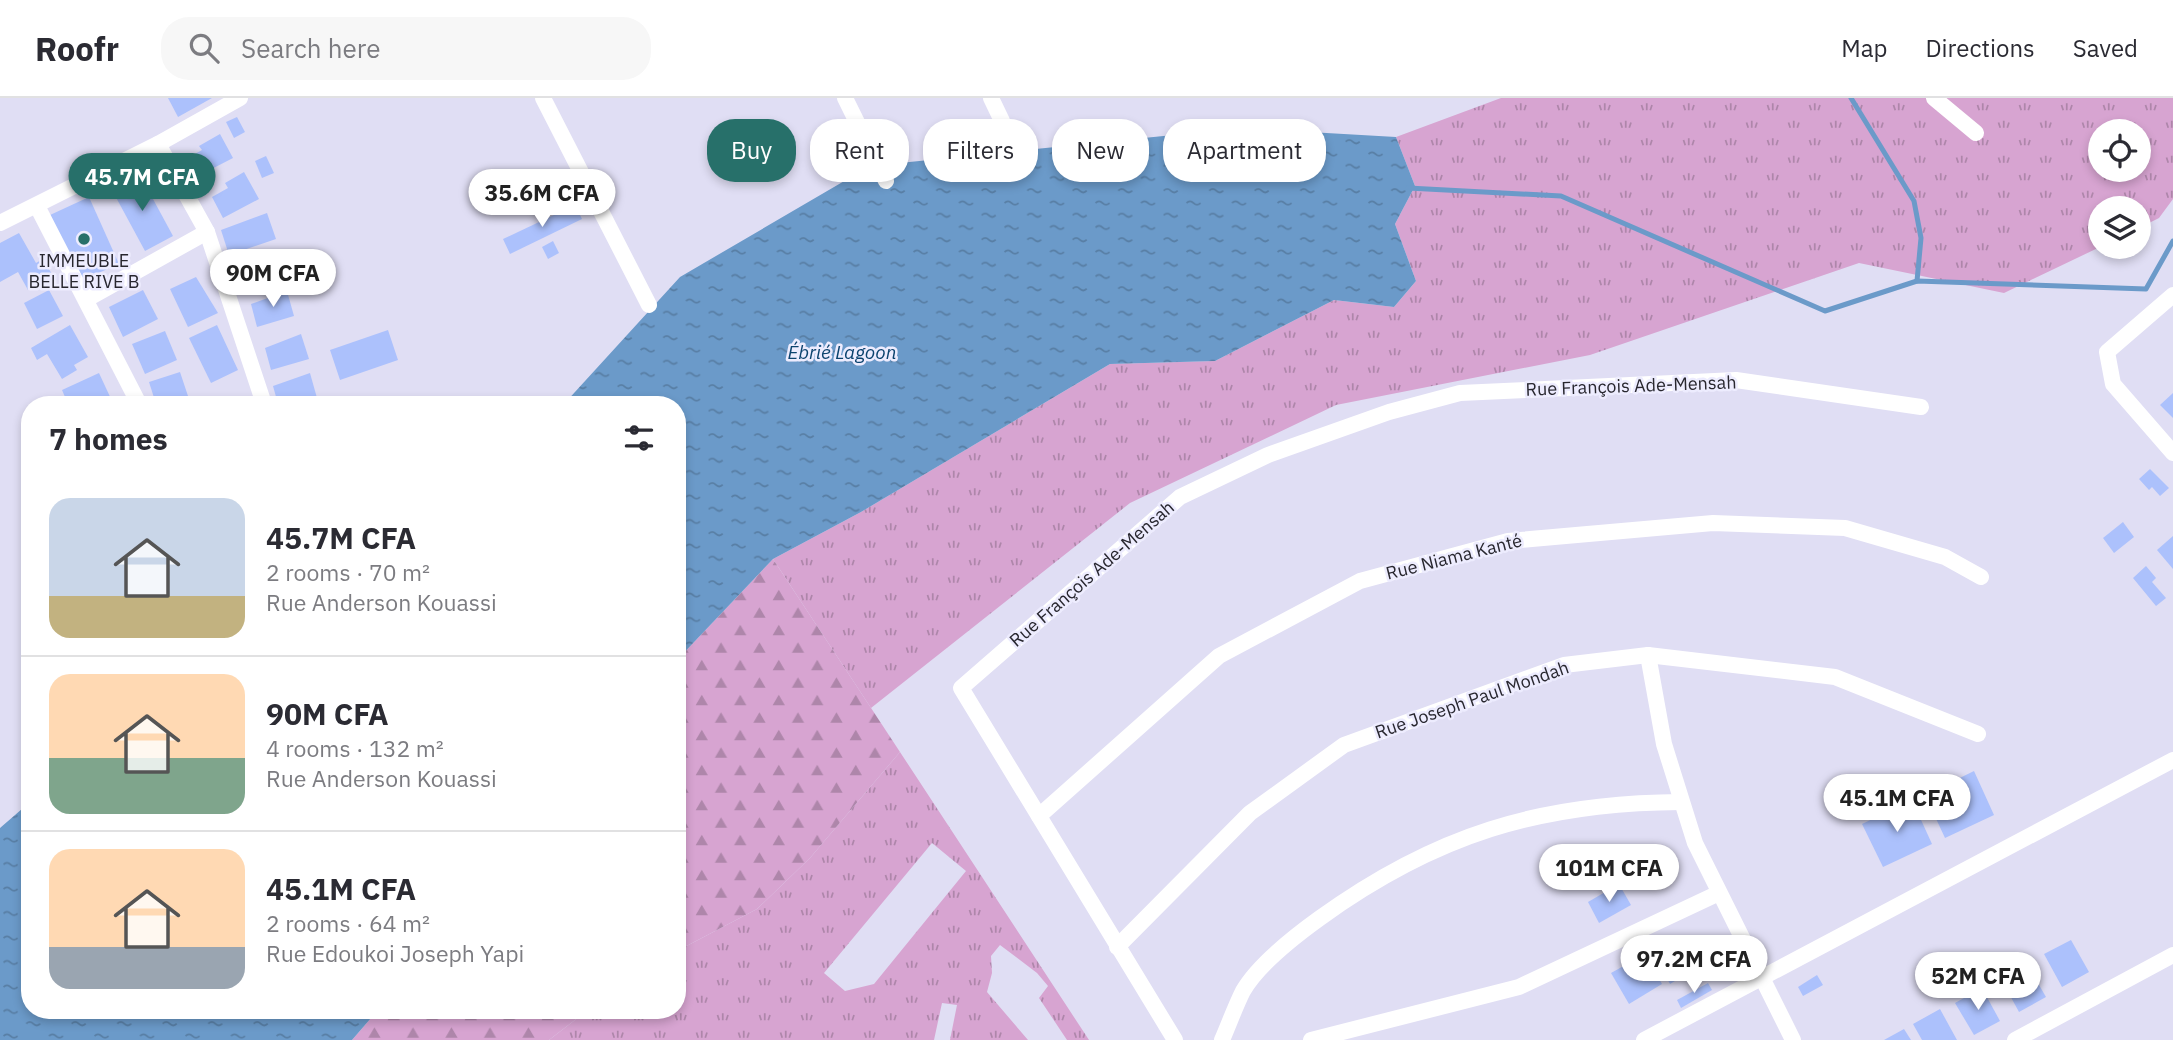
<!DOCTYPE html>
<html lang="en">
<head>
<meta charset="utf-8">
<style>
	:root { --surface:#fff; --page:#f7f7f7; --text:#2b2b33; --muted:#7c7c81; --line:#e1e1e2; --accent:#27706a }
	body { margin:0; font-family:"IBM Plex Sans",sans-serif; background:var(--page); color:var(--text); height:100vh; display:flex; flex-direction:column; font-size:26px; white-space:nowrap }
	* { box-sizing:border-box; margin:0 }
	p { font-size:23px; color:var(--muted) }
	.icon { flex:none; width:38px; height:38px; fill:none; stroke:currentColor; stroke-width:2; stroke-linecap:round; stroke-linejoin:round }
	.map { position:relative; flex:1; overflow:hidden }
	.panel { position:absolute; left:21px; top:298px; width:665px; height:623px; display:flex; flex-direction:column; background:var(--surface); border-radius:28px; box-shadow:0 4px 10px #0003 }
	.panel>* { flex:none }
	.top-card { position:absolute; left:707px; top:21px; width:665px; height:63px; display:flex; gap:14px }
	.controls { position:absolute; left:2088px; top:21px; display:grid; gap:14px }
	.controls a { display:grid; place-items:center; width:63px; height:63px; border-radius:50%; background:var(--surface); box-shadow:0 4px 10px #0003; font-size:35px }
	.price { position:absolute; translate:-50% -60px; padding:0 16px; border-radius:24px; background:#fff; color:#222; font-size:23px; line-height:46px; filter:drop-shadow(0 2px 4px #0008) }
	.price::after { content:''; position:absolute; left:50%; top:42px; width:21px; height:16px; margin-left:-10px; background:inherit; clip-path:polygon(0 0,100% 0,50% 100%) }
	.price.selected { background:var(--accent); color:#fff }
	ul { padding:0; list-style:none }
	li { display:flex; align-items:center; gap:21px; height:175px; padding:0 28px }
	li+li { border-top:2px solid var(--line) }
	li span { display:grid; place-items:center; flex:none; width:196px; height:140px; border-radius:21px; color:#555 }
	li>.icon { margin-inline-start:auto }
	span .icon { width:84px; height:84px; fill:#fffc; stroke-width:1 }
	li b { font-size:30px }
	h2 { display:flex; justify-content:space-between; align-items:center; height:84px; padding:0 28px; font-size:30px }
	.pill { padding:0 24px; border-radius:28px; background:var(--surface); box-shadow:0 4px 10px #0003; font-size:24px; line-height:63px }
	.pill.selected { background:var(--accent); color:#fff }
	header { display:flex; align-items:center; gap:42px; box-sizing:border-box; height:98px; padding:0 35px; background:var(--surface); border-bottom:2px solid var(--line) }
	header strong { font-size:33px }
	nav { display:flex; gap:38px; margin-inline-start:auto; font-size:24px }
	.search { width:490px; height:63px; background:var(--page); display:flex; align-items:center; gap:18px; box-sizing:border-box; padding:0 24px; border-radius:28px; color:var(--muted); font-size:26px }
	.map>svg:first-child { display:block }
	.grass { fill:url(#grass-tufts); fill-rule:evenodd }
	.forest { fill:url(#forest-firs) }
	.water { fill:url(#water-ripples) }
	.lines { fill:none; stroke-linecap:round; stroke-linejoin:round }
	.stream { stroke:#6b9ac9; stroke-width:5 }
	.building { fill:#acc1fc }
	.minor { stroke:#fff; stroke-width:16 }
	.poi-dot { fill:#27706a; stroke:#edecfe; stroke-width:2.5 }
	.labels { text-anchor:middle; stroke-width:5; stroke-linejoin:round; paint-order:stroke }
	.poi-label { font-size:18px; fill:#28272f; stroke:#edecfe }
	.street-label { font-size:18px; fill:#28272f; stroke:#edecfe }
	.water-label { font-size:19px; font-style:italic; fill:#0c436f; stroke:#edecfe }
</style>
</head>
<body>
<header>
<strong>Roofr</strong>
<div class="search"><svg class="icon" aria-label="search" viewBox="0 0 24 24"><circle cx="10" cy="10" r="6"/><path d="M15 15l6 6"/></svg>Search here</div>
<nav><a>Map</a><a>Directions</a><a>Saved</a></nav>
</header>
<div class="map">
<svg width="2173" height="942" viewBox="0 0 2173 942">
	<defs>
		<pattern id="grass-tufts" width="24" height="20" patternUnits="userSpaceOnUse" patternTransform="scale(1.75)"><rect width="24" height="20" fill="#d7a4d1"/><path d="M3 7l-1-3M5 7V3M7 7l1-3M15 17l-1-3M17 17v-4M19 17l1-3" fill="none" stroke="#ae86aa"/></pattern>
		<pattern id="forest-firs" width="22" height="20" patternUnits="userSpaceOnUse" patternTransform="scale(1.75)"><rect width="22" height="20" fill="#d7a4d1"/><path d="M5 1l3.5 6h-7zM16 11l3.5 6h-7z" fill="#ae86aa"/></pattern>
		<pattern id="water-ripples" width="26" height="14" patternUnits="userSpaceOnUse" patternTransform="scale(1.75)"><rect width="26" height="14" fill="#6b9ac9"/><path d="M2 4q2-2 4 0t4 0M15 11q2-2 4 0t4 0" fill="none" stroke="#587ea4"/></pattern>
	</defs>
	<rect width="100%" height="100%" fill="#e0def4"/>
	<!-- grass -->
	<g class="grass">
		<path d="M 1501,0 L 2173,0 L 2173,101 L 2159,120 L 2139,130 L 2138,110 L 2100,110 L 2100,149 L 2004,195 L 1859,165 L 1590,257 L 1336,307 L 1130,405 L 871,610 L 773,461 L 861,414 L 1110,266 L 1215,263 L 1334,202 L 1394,209 L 1416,183 L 1395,126 L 1415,88 L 1396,39 ZM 2100,33 L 2138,33 L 2138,72 L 2100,72 Z"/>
		<path d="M 900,654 L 1089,942 L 1067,942 L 1039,900 L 1048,888 L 1037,875 L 1000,847 L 991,858 L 992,875 L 987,894 L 1028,942 L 950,942 L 957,907 L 942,905 L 934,942 L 549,942 L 588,912 L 677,912 L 677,853 L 757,811 L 810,760 ZM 932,745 L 966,773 L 874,886 L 845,893 L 824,875 Z"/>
	</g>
	<!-- forest -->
	<g class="forest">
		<path d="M 773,461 L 900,654 L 810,760 L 757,811 L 677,853 L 677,562 Z"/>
		<path d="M 378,912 L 588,912 L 549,942 L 352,942 Z"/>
	</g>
	<!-- water -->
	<g class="water">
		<path d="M 1242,30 L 1396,39 L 1415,88 L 1395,126 L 1416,183 L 1394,209 L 1334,202 L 1215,263 L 1110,266 L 861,414 L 773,461 L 677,562 L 677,306 L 564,306 L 680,179 L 870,68 Z"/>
		<path d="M 30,704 L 30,912 L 378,912 L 352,942 L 0,942 L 0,730 Z"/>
	</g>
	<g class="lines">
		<!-- stream -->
		<g class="stream">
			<path d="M 1851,0 L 1914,103 L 1921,140 L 1917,183"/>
			<path d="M 1408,90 L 1561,98 L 1825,213 L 1917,183 L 2146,191 L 2173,143"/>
		</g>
	</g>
	<!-- building -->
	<g class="building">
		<path d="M 168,0 L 212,0 L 178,19 Z"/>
		<path d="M 237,19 L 245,34 L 234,40 L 226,24 Z"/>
		<path d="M 220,36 L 233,60 L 198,78 L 188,60 L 202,52 L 199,48 Z"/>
		<path d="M 266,58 L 274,75 L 262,80 L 255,63 Z"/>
		<path d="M 244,74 L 259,101 L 223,120 L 212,99 L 228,90 L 225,85 Z"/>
		<path d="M 140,77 L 173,138 L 145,153 L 112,92 Z"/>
		<path d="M 89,99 L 119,166 L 80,183 L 50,117 Z"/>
		<path d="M 575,107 L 582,121 L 510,156 L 503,141 Z"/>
		<path d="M 267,115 L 276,141 L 229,157 L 221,132 Z"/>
		<path d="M 19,135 L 36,165 L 43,161 L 53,178 L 28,192 L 18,174 L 0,184 L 0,145 Z"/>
		<path d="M 553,143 L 559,155 L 548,161 L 542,149 Z"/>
		<path d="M 274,152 L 281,178 L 244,189 L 238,166 Z"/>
		<path d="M 196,179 L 218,215 L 188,229 L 170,191 Z"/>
		<path d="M 49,192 L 63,218 L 37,231 L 24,205 Z"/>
		<path d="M 143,192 L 158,221 L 123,239 L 109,209 Z"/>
		<path d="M 287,193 L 294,218 L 257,229 L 251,206 Z"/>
		<path d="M 70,227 L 88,259 L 74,267 L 77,272 L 62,281 L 47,256 L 37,262 L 31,250 Z"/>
		<path d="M 217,227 L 238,272 L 211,285 L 189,240 Z"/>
		<path d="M 388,232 L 398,262 L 340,282 L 330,252 Z"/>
		<path d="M 165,233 L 177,262 L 145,276 L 132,246 Z"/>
		<path d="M 301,236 L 309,261 L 271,272 L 265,250 Z"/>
		<path d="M 180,274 L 190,304 L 156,306 L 149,284 Z"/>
		<path d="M 99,275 L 112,303 L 68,306 L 62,292 Z"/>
		<path d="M 310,275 L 317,300 L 295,306 L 278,306 L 273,288 Z"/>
		<path d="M 2173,295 L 2173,320 L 2160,307 Z"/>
		<path d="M 2150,371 L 2169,390 L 2160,398 L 2152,389 L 2149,392 L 2139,381 Z"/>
		<path d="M 2123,424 L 2134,439 L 2114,455 L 2103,440 Z"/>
		<path d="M 2173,438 L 2173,471 L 2157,452 Z"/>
		<path d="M 2146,468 L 2156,480 L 2152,484 L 2166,500 L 2156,508 L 2133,480 Z"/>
		<path d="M 1974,673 L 1994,717 L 1945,740 L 1925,697 Z"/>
		<path d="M 1912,702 L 1932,746 L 1883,769 L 1862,726 Z"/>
		<path d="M 1619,786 L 1631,807 L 1599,825 L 1588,804 Z"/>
		<path d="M 1683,838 L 1700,868 L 1670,886 L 1653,855 Z"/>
		<path d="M 2071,842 L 2089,874 L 2062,889 L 2044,856 Z"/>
		<path d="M 1645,856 L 1662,886 L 1629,906 L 1611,875 Z"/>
		<path d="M 2027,866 L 2046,899 L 2019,914 L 2001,881 Z"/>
		<path d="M 1817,877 L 1823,887 L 1803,898 L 1798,889 Z"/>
		<path d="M 1708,885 L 1712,892 L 1681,910 L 1677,902 Z"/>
		<path d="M 1982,890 L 2000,923 L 1974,937 L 1955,905 Z"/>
		<path d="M 1940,911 L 1957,942 L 1922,942 L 1913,926 Z"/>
		<path d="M 1904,931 L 1911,942 L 1884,942 Z"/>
	</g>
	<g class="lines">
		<!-- minor -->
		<g class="minor">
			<path d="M 543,0 L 649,207"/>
			<path d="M 845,0 L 886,83"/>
			<path d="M 991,0 L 1002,23"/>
			<path d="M 1934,0 L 1976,35"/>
			<path d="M 158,46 L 207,134 L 264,306"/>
			<path d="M 37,108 L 139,306"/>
			<path d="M 0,125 L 158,46 L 240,0"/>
			<path d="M 2173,197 L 2107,254 L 2113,286 L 2173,355"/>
			<path d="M 87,201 L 207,134"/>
			<path d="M 1648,557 L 1664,646 L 1695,745 L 1793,942"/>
			<path d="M 1039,718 L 1219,558 L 1360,483 L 1508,443 L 1713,425 L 1845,430 L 1945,459 L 1981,479"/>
			<path d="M 1117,849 L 1250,715 L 1344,647 L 1564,567 L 1648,557 L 1835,579 L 1978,636"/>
			<path d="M 1175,942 L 961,590 L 1180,399 L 1268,357 L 1389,314 L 1460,295 L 1736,282 L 1921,309"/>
			<path d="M 1222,942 C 1229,926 1235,909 1243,893 C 1258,867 1295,838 1320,820 C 1435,737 1539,705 1681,704"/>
			<path d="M 1311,942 L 1519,889 L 1719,795"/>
			<path d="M 1644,942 L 2173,662"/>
			<path d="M 2015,942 L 2173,857"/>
		</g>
	</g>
	<!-- markers -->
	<circle class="poi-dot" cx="84" cy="141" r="7"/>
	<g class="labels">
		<!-- poi labels -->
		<g class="poi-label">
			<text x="84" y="169">IMMEUBLE<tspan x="84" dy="21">BELLE RIVE B</tspan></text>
		</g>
		<!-- street labels -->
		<g class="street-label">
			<text transform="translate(1631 288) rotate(-2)" y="6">Rue François Ade-Mensah</text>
			<text transform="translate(1454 459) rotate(-14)" y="6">Rue Niama Kanté</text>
			<text transform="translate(1092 476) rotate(-41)" y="6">Rue François Ade-Mensah</text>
			<text transform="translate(1472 602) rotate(-19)" y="6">Rue Joseph Paul Mondah</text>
		</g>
		<!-- water labels -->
		<g class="water-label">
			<text x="842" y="261">Ébrié Lagoon</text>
		</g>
	</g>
</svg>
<div class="controls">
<a><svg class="icon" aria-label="locate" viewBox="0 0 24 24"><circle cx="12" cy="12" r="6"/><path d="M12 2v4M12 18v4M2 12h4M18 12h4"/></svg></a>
<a><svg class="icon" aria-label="layers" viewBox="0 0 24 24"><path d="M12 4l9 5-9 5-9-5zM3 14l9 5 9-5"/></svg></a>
</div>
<b class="price selected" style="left:142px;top:115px">45.7M CFA</b>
<b class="price" style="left:542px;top:131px">35.6M CFA</b>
<b class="price" style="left:273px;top:211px">90M CFA</b>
<b class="price" style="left:1897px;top:736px">45.1M CFA</b>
<b class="price" style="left:1609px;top:806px">101M CFA</b>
<b class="price" style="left:1694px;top:897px">97.2M CFA</b>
<b class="price" style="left:1978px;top:914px">52M CFA</b>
<div class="top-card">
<a class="pill selected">Buy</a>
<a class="pill">Rent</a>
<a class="pill">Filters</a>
<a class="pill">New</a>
<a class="pill">Apartment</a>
</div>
<section class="panel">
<h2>7 homes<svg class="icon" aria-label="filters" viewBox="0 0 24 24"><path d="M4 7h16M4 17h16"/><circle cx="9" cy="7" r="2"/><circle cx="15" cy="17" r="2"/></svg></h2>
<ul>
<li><span style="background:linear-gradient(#c9d6e8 70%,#c2b280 0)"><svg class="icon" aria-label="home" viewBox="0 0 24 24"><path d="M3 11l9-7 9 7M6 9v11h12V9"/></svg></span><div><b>45.7M CFA</b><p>2 rooms · 70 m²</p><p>Rue Anderson Kouassi</p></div></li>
<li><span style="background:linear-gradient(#ffd9b3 60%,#7fa58c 0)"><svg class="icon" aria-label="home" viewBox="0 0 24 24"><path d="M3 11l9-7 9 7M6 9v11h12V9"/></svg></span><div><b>90M CFA</b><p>4 rooms · 132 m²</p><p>Rue Anderson Kouassi</p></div></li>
<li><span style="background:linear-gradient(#ffd9b3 70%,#9aa5b1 0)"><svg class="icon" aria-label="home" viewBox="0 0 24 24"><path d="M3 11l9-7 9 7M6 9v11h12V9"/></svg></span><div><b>45.1M CFA</b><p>2 rooms · 64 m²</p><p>Rue Edoukoi Joseph Yapi</p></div></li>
</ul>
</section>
</div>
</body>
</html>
